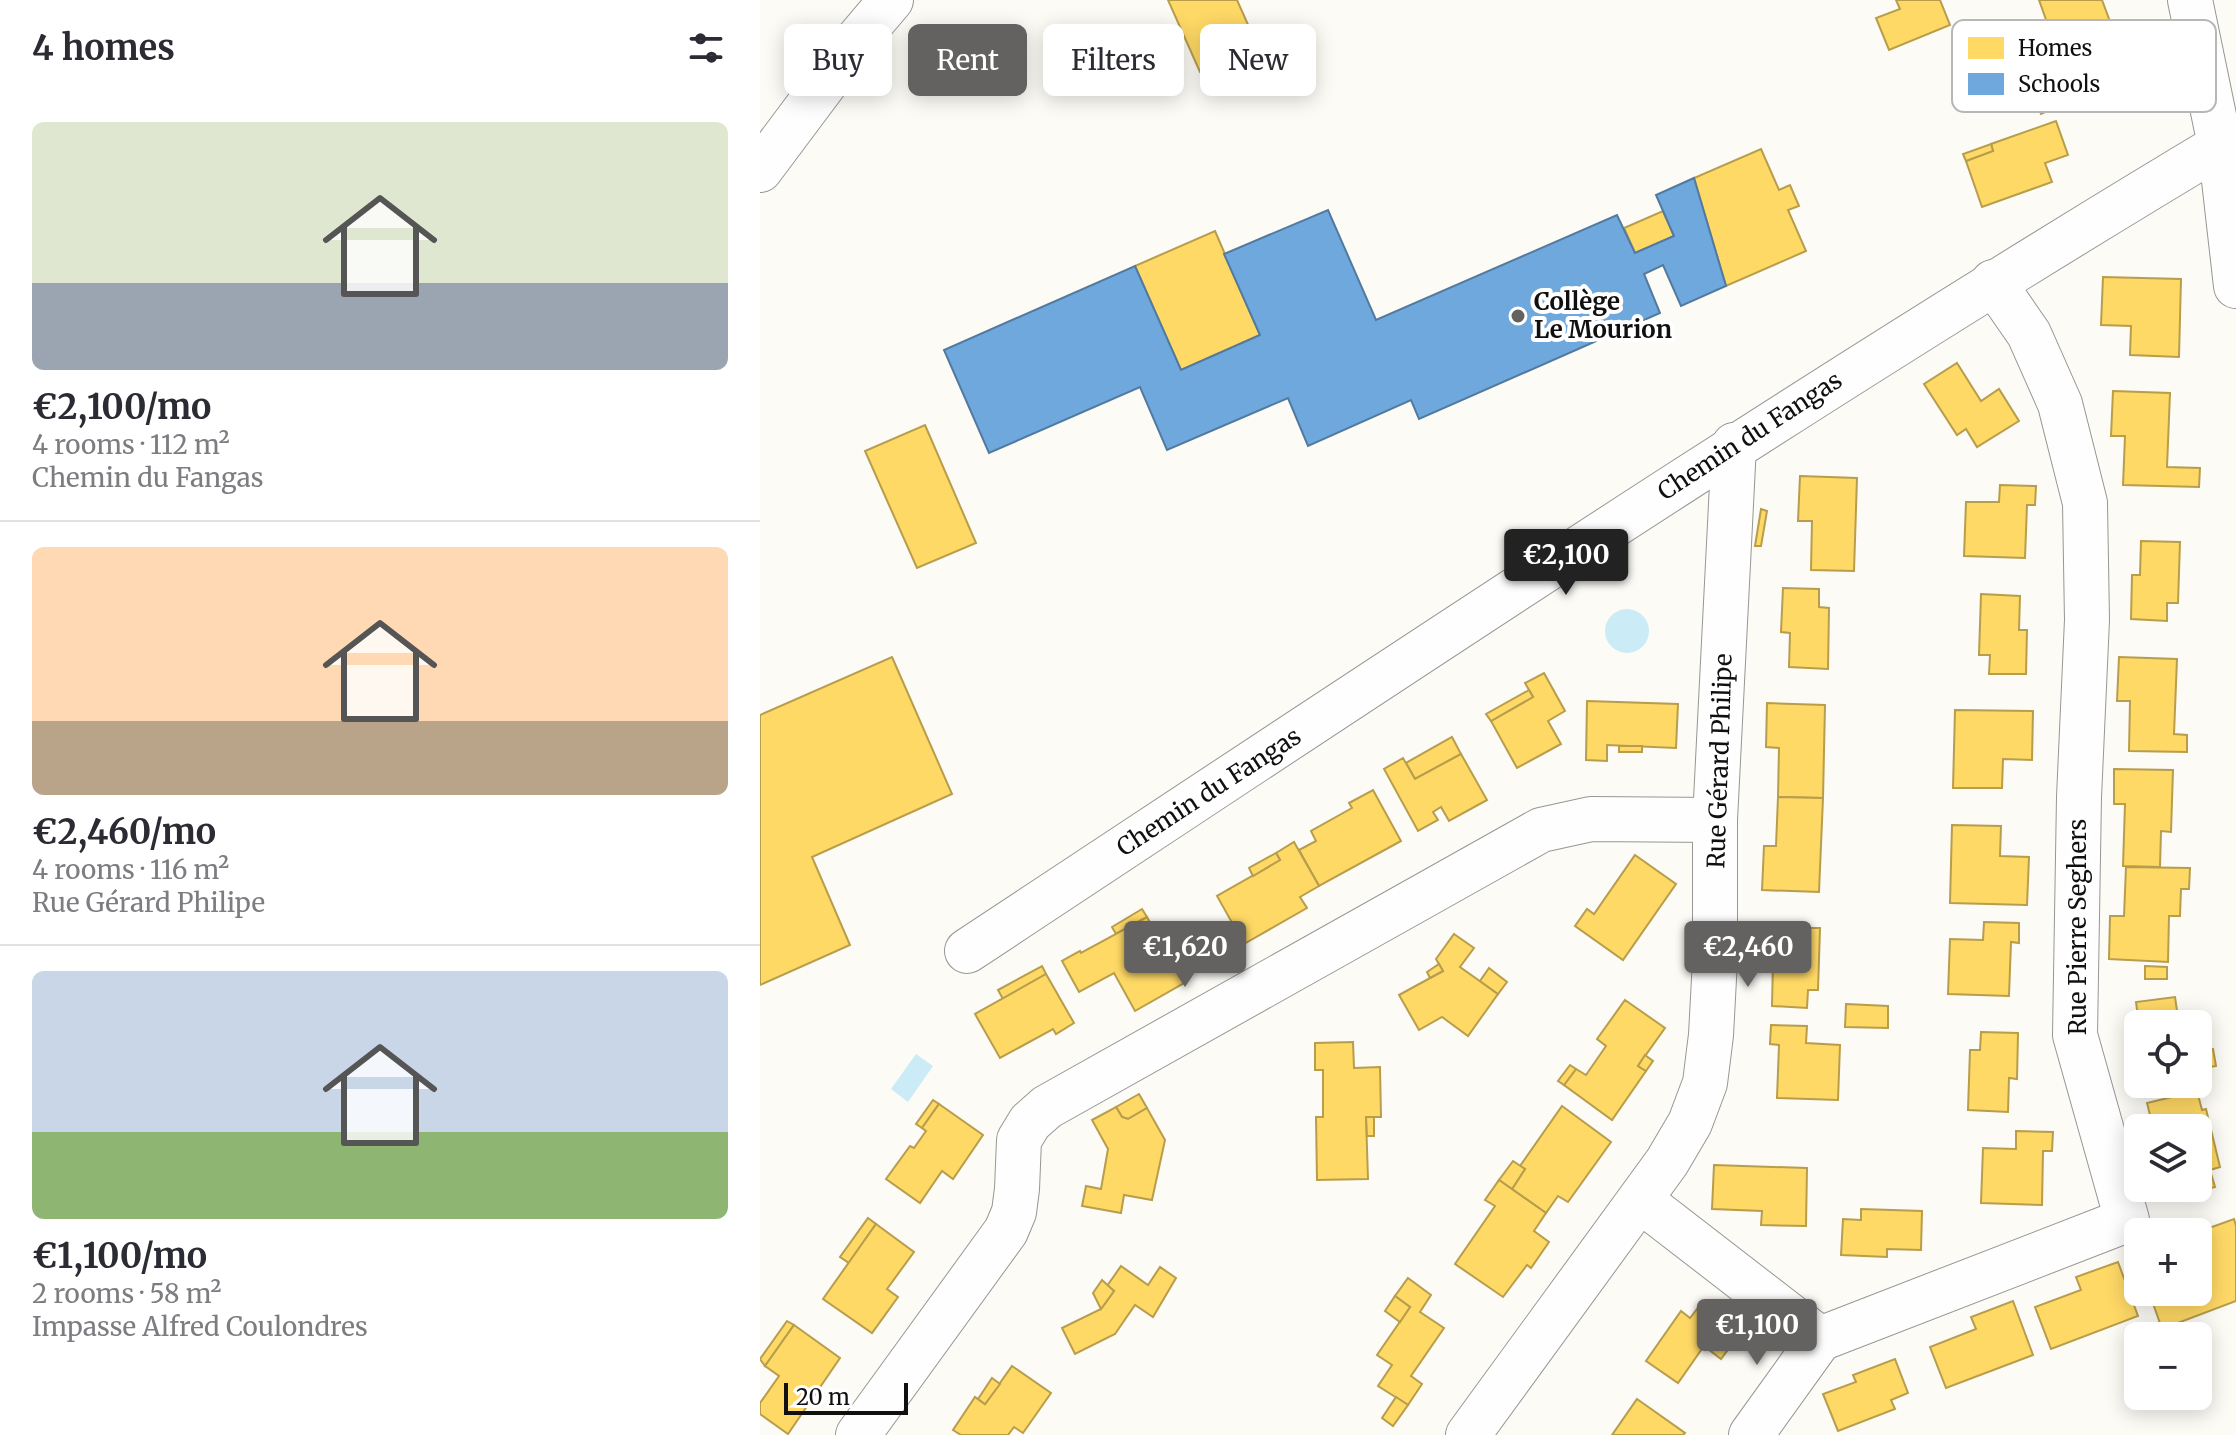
<!DOCTYPE html>
<html lang="en">
<head>
<meta charset="utf-8">
<style>
	:root { --surface:#fff; --page:#f7f7f7; --text:#2b2b33; --muted:#7c7c81; --line:#e1e1e2; --accent:#636260 }
	body { margin:0; font-family:Merriweather,serif; background:var(--page); color:var(--text); height:100vh; display:flex; flex-direction:column; font-size:30px; white-space:nowrap }
	* { box-sizing:border-box; margin:0 }
	p { font-size:26px; color:var(--muted) }
	.icon { flex:none; width:44px; height:44px; fill:none; stroke:currentColor; stroke-width:2; stroke-linecap:round; stroke-linejoin:round }
	.map { position:relative; flex:1; overflow:hidden }
	.details { display:flex; flex-direction:column; background:var(--surface); width:760px }
	.details>* { flex:none }
	.guide { position:absolute; left:24px; top:24px; width:760px; height:72px; display:flex; gap:16px }
	.controls { position:absolute; left:1364px; top:1010px; display:grid; gap:16px }
	.controls a { display:grid; place-items:center; width:88px; height:88px; border-radius:12px; background:var(--surface); box-shadow:0 4px 20px #0003; font-size:40px }
	.scale { position:absolute; left:24px; bottom:20px; width:124px; box-sizing:border-box; padding-left:8px; border:4px solid #101010; border-top:0; font-size:22px; line-height:28px; white-space:nowrap; color:#101010; -webkit-text-stroke:6px #fff; paint-order:stroke }
	.price { position:absolute; translate:-50% -68px; padding:0 18px; border-radius:8px; background:var(--accent); color:#fff; font-size:26px; line-height:52px; filter:drop-shadow(0 2px 4px #0008) }
	.price::after { content:''; position:absolute; left:50%; top:48px; width:24px; height:18px; margin-left:-12px; background:inherit; clip-path:polygon(0 0,100% 0,50% 100%) }
	.price.on { background:#222; color:#fff }
	ul { padding:0; list-style:none }
	li { display:grid; align-content:center; gap:16px; height:424px; padding:0 32px }
	li+li { border-top:2px solid var(--line) }
	li span { display:grid; place-items:center; height:248px; border-radius:12px; color:#555 }
	li>.icon { margin-inline-start:auto }
	span .icon { width:144px; height:144px; fill:#fffc; stroke-width:1 }
	li b { font-size:34px }
	h2 { display:flex; justify-content:space-between; align-items:center; height:96px; padding:0 32px; font-size:34px }
	.pill { padding:0 28px; border-radius:12px; background:var(--surface); box-shadow:0 4px 20px #0003; font-size:28px; line-height:72px }
	.pill.on { background:var(--accent); color:#fff }
	main { display:flex; flex:1; min-height:0 }
	.map>svg:first-child { display:block }
	.water { fill:#cbecf7 }
	.homes { fill:#ffd966; stroke:#b79d4c; stroke-width:2 }
	.schools { fill:#6fa8dc; stroke:#527a9f; stroke-width:2 }
	.lines { fill:none; stroke-linecap:round; stroke-linejoin:round }
	.minor-casing { stroke:#969694; stroke-width:46 }
	.minor { stroke:#fffefe; stroke-width:44 }
	.poi-dot { fill:#636260; stroke:#fff; stroke-width:3 }
	.labels { text-anchor:middle; stroke-width:8; stroke-linejoin:round; paint-order:stroke }
	.poi-label { font-size:24px; font-weight:bold; fill:#101010; stroke:#fff; text-anchor:start }
	.street-label { font-size:24px; fill:#101010; stroke:#fff }
	.key { fill:#fff; stroke:#b7b7b7; stroke-width:2 }
	.key-label { font-size:22px; fill:#101010 }
</style>
</head>
<body>
<main>
<section class="details">
<h2>4 homes<svg class="icon" aria-label="filters" viewBox="0 0 24 24"><path d="M4 7h16M4 17h16"/><circle cx="9" cy="7" r="2"/><circle cx="15" cy="17" r="2"/></svg></h2>
<ul>
<li><span style="background:linear-gradient(#dfe7d0 65%,#9aa5b1 0)"><svg class="icon" aria-label="home" viewBox="0 0 24 24"><path d="M3 11l9-7 9 7M6 9v11h12V9"/></svg></span><div><b>€2,100/mo</b><p>4 rooms · 112 m²</p><p>Chemin du Fangas</p></div></li>
<li><span style="background:linear-gradient(#ffd9b3 70%,#b9a48a 0)"><svg class="icon" aria-label="home" viewBox="0 0 24 24"><path d="M3 11l9-7 9 7M6 9v11h12V9"/></svg></span><div><b>€2,460/mo</b><p>4 rooms · 116 m²</p><p>Rue Gérard Philipe</p></div></li>
<li><span style="background:linear-gradient(#c9d6e8 65%,#8fb573 0)"><svg class="icon" aria-label="home" viewBox="0 0 24 24"><path d="M3 11l9-7 9 7M6 9v11h12V9"/></svg></span><div><b>€1,100/mo</b><p>2 rooms · 58 m²</p><p>Impasse Alfred Coulondres</p></div></li>
</ul>
</section>
<div class="map">
<svg width="1476" height="1435" viewBox="0 0 1476 1435">
	<rect width="100%" height="100%" fill="#fcfbf6"/>
	<!-- water -->
	<g class="water">
		<circle cx="867" cy="631" r="22"/>
		<path d="M 156,1054 L 173,1066 L 148,1102 L 131,1089 Z"/>
	</g>
	<!-- homes -->
	<g class="homes">
		<path d="M 408,0 L 477,0 L 498,47 L 440,72 Z"/>
		<path d="M 1136,0 L 1180,0 L 1190,25 L 1129,50 L 1116,18 L 1140,9 Z"/>
		<path d="M 1279,0 L 1342,0 L 1369,73 L 1351,79 L 1360,103 L 1340,110 L 1322,64 L 1304,70 Z"/>
		<path d="M 1283,90 L 1290,110 L 1281,114 L 1273,94 Z"/>
		<path d="M 1296,121 L 1308,155 L 1285,163 L 1292,182 L 1222,207 L 1206,161 L 1233,151 L 1231,144 Z"/>
		<path d="M 1231,144 L 1233,151 L 1206,161 L 1203,154 Z"/>
		<path d="M 1001,149 L 1019,190 L 1030,185 L 1039,206 L 1028,210 L 1046,251 L 966,286 L 934,178 Z"/>
		<path d="M 903,211 L 914,236 L 875,253 L 864,228 Z"/>
		<path d="M 455,231 L 500,335 L 421,370 L 375,266 Z"/>
		<path d="M 1343,277 L 1421,279 L 1419,357 L 1370,355 L 1371,326 L 1341,325 Z"/>
		<path d="M 1197,363 L 1221,401 L 1239,389 L 1259,421 L 1217,447 L 1206,429 L 1197,435 L 1164,384 Z"/>
		<path d="M 1353,391 L 1410,393 L 1407,467 L 1440,468 L 1439,487 L 1363,485 L 1365,436 L 1351,436 Z"/>
		<path d="M 165,425 L 216,543 L 157,568 L 105,451 Z"/>
		<path d="M 1040,476 L 1097,478 L 1094,571 L 1051,570 L 1052,521 L 1038,521 Z"/>
		<path d="M 1240,485 L 1276,486 L 1275,505 L 1267,505 L 1265,558 L 1204,556 L 1206,502 L 1239,502 Z"/>
		<path d="M 1001,509 L 1007,511 L 1001,546 L 995,546 Z"/>
		<path d="M 1381,541 L 1420,542 L 1418,603 L 1407,603 L 1407,621 L 1371,619 L 1372,575 L 1380,575 Z"/>
		<path d="M 1023,588 L 1059,589 L 1059,607 L 1069,608 L 1068,669 L 1029,667 L 1030,633 L 1021,632 Z"/>
		<path d="M 1221,594 L 1260,596 L 1259,630 L 1267,630 L 1266,674 L 1229,674 L 1230,655 L 1219,655 Z"/>
		<path d="M 132,657 L 192,794 L 52,857 L 90,945 L 0,985 L 0,715 Z"/>
		<path d="M 1359,657 L 1417,659 L 1414,734 L 1427,735 L 1427,752 L 1369,751 L 1370,701 L 1357,701 Z"/>
		<path d="M 784,673 L 805,711 L 788,721 L 801,744 L 757,768 L 731,721 L 773,697 L 765,683 Z"/>
		<path d="M 769,690 L 773,697 L 731,721 L 726,714 Z"/>
		<path d="M 827,701 L 918,704 L 916,748 L 847,745 L 847,761 L 826,760 Z"/>
		<path d="M 1007,703 L 1065,705 L 1063,798 L 1018,797 L 1019,748 L 1006,747 Z"/>
		<path d="M 1195,710 L 1273,711 L 1272,760 L 1243,759 L 1242,788 L 1193,788 Z"/>
		<path d="M 692,737 L 701,754 L 655,779 L 646,763 Z"/>
		<rect x="859" y="746" width="23" height="6"/>
		<path d="M 701,754 L 727,800 L 689,821 L 681,807 L 673,812 L 678,820 L 658,831 L 624,769 L 643,758 L 655,779 Z"/>
		<path d="M 1354,769 L 1413,770 L 1411,832 L 1401,831 L 1400,867 L 1363,866 L 1365,804 L 1354,804 Z"/>
		<path d="M 613,790 L 641,841 L 559,886 L 539,850 L 556,841 L 551,831 L 592,808 L 589,803 Z"/>
		<path d="M 1018,797 L 1063,798 L 1059,892 L 1002,890 L 1004,846 L 1016,846 Z"/>
		<path d="M 1192,825 L 1241,826 L 1240,856 L 1269,857 L 1267,905 L 1190,903 Z"/>
		<path d="M 534,842 L 559,886 L 540,897 L 547,908 L 484,944 L 457,896 L 520,860 L 516,853 Z"/>
		<path d="M 516,853 L 520,860 L 493,876 L 489,868 Z"/>
		<path d="M 875,855 L 916,884 L 863,960 L 815,926 L 827,909 L 834,914 Z"/>
		<path d="M 1366,867 L 1430,868 L 1429,889 L 1421,889 L 1420,916 L 1409,916 L 1408,962 L 1349,959 L 1350,916 L 1364,916 Z"/>
		<path d="M 382,909 L 387,917 L 356,934 L 352,927 Z"/>
		<path d="M 387,917 L 424,983 L 375,1011 L 354,973 L 319,992 L 302,961 L 320,951 L 321,953 Z"/>
		<path d="M 1224,922 L 1259,923 L 1259,943 L 1251,942 L 1249,996 L 1188,994 L 1190,939 L 1223,940 Z"/>
		<path d="M 1022,928 L 1060,928 L 1058,990 L 1048,990 L 1047,1008 L 1012,1006 L 1013,961 L 1021,961 Z"/>
		<path d="M 694,934 L 714,948 L 700,967 L 738,994 L 708,1036 L 682,1017 L 659,1030 L 639,995 L 683,971 L 676,959 Z"/>
		<path d="M 679,964 L 683,971 L 670,978 L 667,972 Z"/>
		<path d="M 282,966 L 286,974 L 243,999 L 238,990 Z"/>
		<path d="M 1385,966 L 1407,967 L 1407,979 L 1385,979 Z"/>
		<path d="M 729,968 L 747,982 L 738,994 L 720,981 Z"/>
		<path d="M 286,974 L 314,1023 L 296,1034 L 293,1029 L 240,1058 L 215,1014 Z"/>
		<path d="M 1415,997 L 1419,1024 L 1379,1024 L 1376,1002 Z"/>
		<path d="M 865,1000 L 905,1028 L 878,1066 L 886,1071 L 852,1120 L 804,1085 L 816,1069 L 826,1075 L 846,1046 L 837,1039 Z"/>
		<path d="M 1086,1004 L 1128,1006 L 1128,1028 L 1085,1027 Z"/>
		<path d="M 1011,1025 L 1047,1026 L 1046,1043 L 1080,1045 L 1078,1100 L 1017,1098 L 1019,1045 L 1010,1044 Z"/>
		<path d="M 1221,1032 L 1258,1033 L 1257,1079 L 1249,1078 L 1248,1112 L 1208,1110 L 1210,1050 L 1220,1050 Z"/>
		<path d="M 1378,1037 L 1378,1076 L 1373,1038 Z"/>
		<path d="M 593,1042 L 594,1068 L 620,1067 L 621,1117 L 606,1117 L 608,1179 L 557,1180 L 556,1117 L 563,1117 L 563,1070 L 555,1070 L 555,1043 Z"/>
		<path d="M 1453,1049 L 1456,1066 L 1438,1069 L 1438,1052 Z"/>
		<path d="M 885,1055 L 893,1061 L 886,1071 L 878,1066 Z"/>
		<path d="M 810,1065 L 816,1069 L 804,1085 L 798,1081 Z"/>
		<path d="M 1437,1091 L 1442,1110 L 1446,1109 L 1460,1167 L 1450,1170 L 1455,1187 L 1419,1196 L 1417,1188 L 1438,1188 L 1438,1128 L 1410,1128 L 1408,1118 L 1392,1123 L 1387,1103 Z"/>
		<path d="M 379,1094 L 387,1108 L 368,1119 L 362,1117 L 356,1107 Z"/>
		<path d="M 173,1100 L 179,1104 L 162,1128 L 156,1124 Z"/>
		<path d="M 179,1104 L 223,1135 L 193,1179 L 182,1171 L 160,1203 L 126,1179 L 150,1146 L 154,1148 L 166,1131 L 162,1128 Z"/>
		<path d="M 802,1106 L 851,1142 L 808,1202 L 798,1196 L 786,1213 L 752,1189 L 765,1169 L 760,1166 Z"/>
		<path d="M 356,1107 L 362,1117 L 368,1119 L 387,1108 L 405,1140 L 392,1200 L 364,1195 L 361,1213 L 322,1206 L 326,1186 L 341,1189 L 348,1149 L 332,1120 Z"/>
		<path d="M 606,1117 L 614,1117 L 614,1136 L 607,1136 Z"/>
		<path d="M 1256,1131 L 1293,1132 L 1292,1151 L 1283,1151 L 1282,1205 L 1221,1203 L 1223,1148 L 1256,1149 Z"/>
		<path d="M 753,1161 L 765,1169 L 752,1189 L 739,1180 Z"/>
		<path d="M 954,1165 L 1047,1168 L 1046,1226 L 1001,1225 L 1002,1211 L 952,1209 Z"/>
		<path d="M 739,1180 L 786,1213 L 774,1231 L 789,1242 L 771,1268 L 767,1265 L 743,1297 L 695,1264 L 735,1206 L 725,1200 Z"/>
		<path d="M 1101,1209 L 1162,1211 L 1161,1250 L 1127,1249 L 1127,1257 L 1081,1255 L 1083,1219 L 1101,1220 Z"/>
		<path d="M 108,1218 L 116,1224 L 89,1263 L 80,1257 Z"/>
		<path d="M 1474,1219 L 1476,1226 L 1476,1301 L 1402,1329 L 1389,1292 L 1438,1292 L 1438,1232 Z"/>
		<path d="M 116,1224 L 154,1252 L 127,1289 L 138,1297 L 112,1333 L 63,1299 Z"/>
		<path d="M 1358,1262 L 1378,1316 L 1291,1349 L 1275,1307 L 1321,1290 L 1316,1277 Z"/>
		<path d="M 361,1266 L 388,1285 L 400,1267 L 416,1278 L 393,1317 L 375,1305 L 355,1334 L 315,1354 L 302,1328 L 341,1309 L 354,1291 L 347,1286 Z"/>
		<path d="M 648,1278 L 671,1295 L 660,1312 L 684,1328 L 651,1376 L 662,1384 L 648,1405 L 618,1386 L 632,1365 L 617,1355 L 650,1307 L 635,1296 Z"/>
		<path d="M 342,1280 L 354,1291 L 341,1309 L 333,1293 Z"/>
		<path d="M 635,1296 L 650,1307 L 640,1322 L 625,1311 Z"/>
		<path d="M 943,1301 L 983,1329 L 961,1359 L 944,1346 L 918,1383 L 886,1361 L 921,1311 L 930,1318 Z"/>
		<path d="M 1253,1301 L 1273,1355 L 1186,1388 L 1170,1347 L 1216,1329 L 1211,1317 Z"/>
		<path d="M 27,1321 L 34,1325 L 5,1366 L 0,1359 Z"/>
		<path d="M 34,1325 L 80,1358 L 28,1434 L 0,1414 L 0,1403 L 19,1376 L 5,1366 Z"/>
		<path d="M 1135,1359 L 1148,1393 L 1131,1400 L 1135,1409 L 1078,1431 L 1063,1394 L 1096,1382 L 1093,1375 Z"/>
		<path d="M 252,1366 L 291,1393 L 263,1433 L 254,1427 L 248,1435 L 201,1435 L 193,1430 L 215,1397 L 225,1404 Z"/>
		<path d="M 232,1378 L 240,1384 L 225,1404 L 218,1399 Z"/>
		<path d="M 636,1397 L 648,1405 L 633,1426 L 622,1418 Z"/>
		<path d="M 877,1399 L 925,1433 L 923,1435 L 852,1435 Z"/>
	</g>
	<!-- schools -->
	<path class="schools" d="M 934,178 L 966,286 L 921,306 L 903,265 L 884,274 L 900,313 L 659,419 L 651,400 L 548,446 L 528,398 L 407,450 L 380,387 L 229,453 L 184,350 L 375,266 L 421,370 L 500,335 L 464,254 L 568,210 L 616,320 L 857,215 L 875,253 L 914,236 L 896,195 Z"/>
	<g class="lines">
		<!-- minor casing -->
		<g class="minor-casing">
			<g id="minor">
				<path d="M 1430,0 L 1460,145 L 1476,286"/>
				<path d="M 0,170 L 98,39 L 131,0"/>
				<path d="M 207,951 C 627,674 1044,394 1476,136"/>
				<path d="M 880,1200 L 1060,1339 L 1367,1220 L 1315,1035 L 1319,797 L 1327,620 L 1325,503 L 1300,404 L 1269,334 L 1233,282"/>
				<path d="M 98,1435 L 246,1231 L 254,1212 L 257,1189 L 259,1140 L 270,1122 L 287,1107 L 781,830 L 831,819 L 955,820"/>
				<path d="M 708,1435 L 907,1162 L 930,1123 L 945,1083 L 951,1035 L 955,960 L 955,820 L 974,445"/>
				<path d="M 991,1435 L 1060,1339"/>
			</g>
		</g>
		<!-- minor -->
		<use href="#minor" class="minor"/>
	</g>
	<!-- markers -->
	<circle class="poi-dot" cx="758" cy="316" r="8"/>
	<g class="labels">
		<!-- poi labels -->
		<g class="poi-label">
			<text x="774" y="310">Collège<tspan x="774" dy="28">Le Mourion</tspan></text>
		</g>
		<!-- street labels -->
		<g class="street-label">
			<text transform="translate(990 436) rotate(-33)" y="8">Chemin du Fangas</text>
			<text transform="translate(960 761) rotate(-88)" y="8">Rue Gérard Philipe</text>
			<text transform="translate(449 792) rotate(-33)" y="8">Chemin du Fangas</text>
			<text transform="translate(1318 927) rotate(-90)" y="8">Rue Pierre Seghers</text>
		</g>
	</g>
	<!-- legend -->
	<rect x="1192" y="20" width="264" height="92" rx="12" class="key"/>
	<rect x="1208" y="37" width="36" height="22" fill="#ffd966"/>
	<rect x="1208" y="73" width="36" height="22" fill="#6fa8dc"/>
	<g class="key-label">
		<text x="1258" y="56">Homes</text>
		<text x="1258" y="92">Schools</text>
	</g>
</svg>
<div class="controls">
<a><svg class="icon" aria-label="locate" viewBox="0 0 24 24"><circle cx="12" cy="12" r="6"/><path d="M12 2v4M12 18v4M2 12h4M18 12h4"/></svg></a>
<a><svg class="icon" aria-label="layers" viewBox="0 0 24 24"><path d="M12 4l9 5-9 5-9-5zM3 14l9 5 9-5"/></svg></a>
<a>+</a>
<a>−</a>
</div>
<div class="scale">20 m</div>
<b class="price on" style="left:806px;top:597px">€2,100</b>
<b class="price" style="left:425px;top:989px">€1,620</b>
<b class="price" style="left:988px;top:989px">€2,460</b>
<b class="price" style="left:997px;top:1367px">€1,100</b>
<div class="guide">
<a class="pill">Buy</a>
<a class="pill on">Rent</a>
<a class="pill">Filters</a>
<a class="pill">New</a>
</div>
</div>
</main>
</body>
</html>
